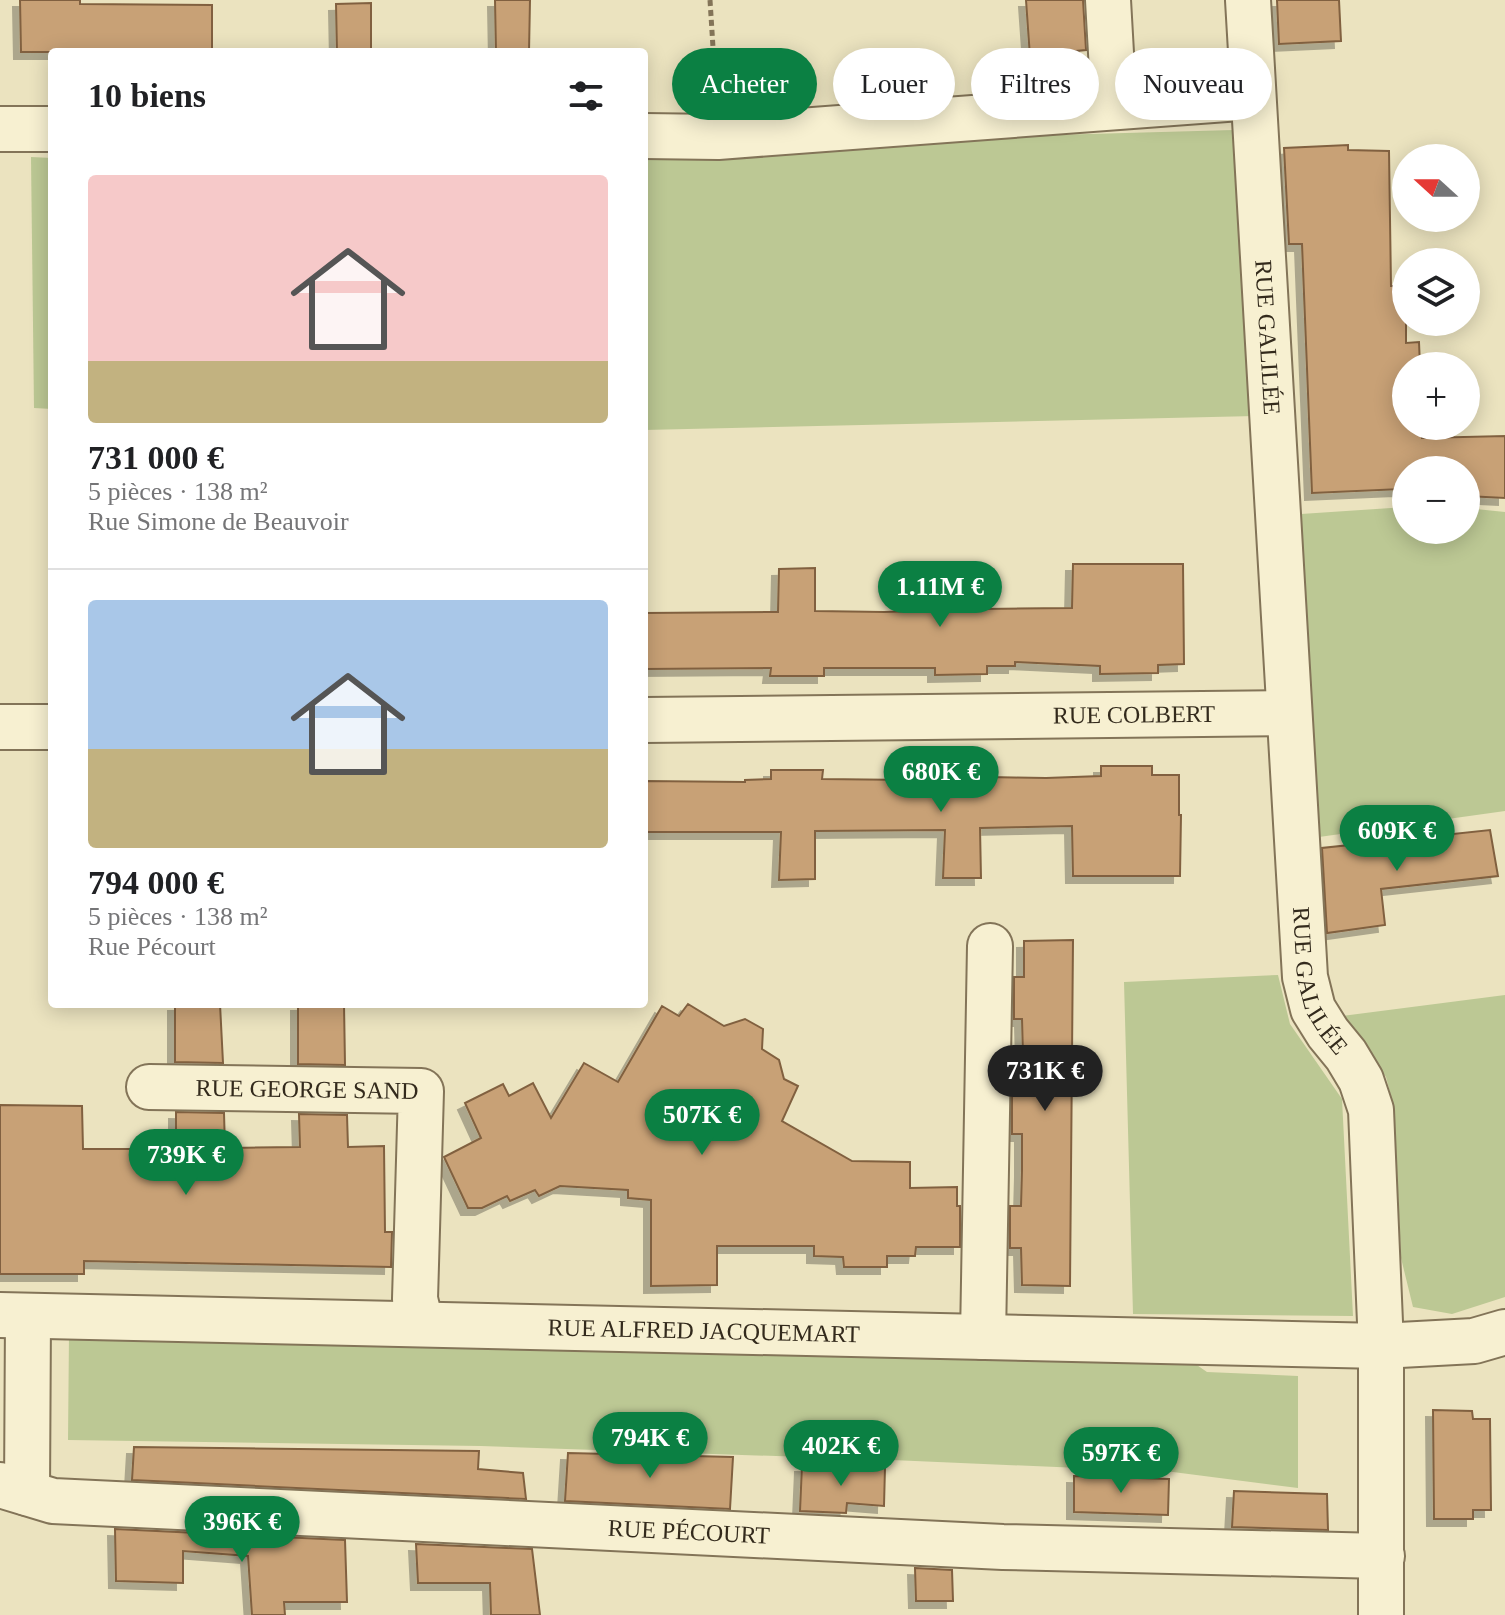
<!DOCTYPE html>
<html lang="fr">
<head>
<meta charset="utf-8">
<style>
	:root { --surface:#fff; --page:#f6f6f6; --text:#202124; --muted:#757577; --line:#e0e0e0; --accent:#0b8043 }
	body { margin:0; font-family:Georgia,serif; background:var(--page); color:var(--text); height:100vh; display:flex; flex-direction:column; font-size:30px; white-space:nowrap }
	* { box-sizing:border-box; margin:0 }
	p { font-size:26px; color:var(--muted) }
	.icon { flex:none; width:44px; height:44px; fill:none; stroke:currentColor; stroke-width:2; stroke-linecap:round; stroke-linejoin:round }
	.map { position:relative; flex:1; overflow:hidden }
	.sheet { position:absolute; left:48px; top:48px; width:600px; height:960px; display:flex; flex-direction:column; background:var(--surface); border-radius:8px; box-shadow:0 4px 20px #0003 }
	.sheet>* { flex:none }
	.banner { position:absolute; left:672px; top:48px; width:712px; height:72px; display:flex; gap:16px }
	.needle { width:52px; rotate:291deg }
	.controls { position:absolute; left:1392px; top:144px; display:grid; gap:16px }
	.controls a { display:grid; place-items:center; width:88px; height:88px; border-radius:50%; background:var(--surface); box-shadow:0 4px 20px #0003; font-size:40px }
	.price { position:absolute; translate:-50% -68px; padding:0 18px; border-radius:28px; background:var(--accent); color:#fff; font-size:26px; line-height:52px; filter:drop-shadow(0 2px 4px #0008) }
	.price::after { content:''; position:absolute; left:50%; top:48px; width:24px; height:18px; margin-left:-12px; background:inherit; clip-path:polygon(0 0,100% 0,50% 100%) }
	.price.active { background:#222; color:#fff }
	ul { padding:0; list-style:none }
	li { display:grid; align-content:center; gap:16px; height:424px; padding:0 40px }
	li+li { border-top:2px solid var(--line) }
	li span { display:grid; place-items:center; height:248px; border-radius:8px; color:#555 }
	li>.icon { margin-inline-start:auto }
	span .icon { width:144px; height:144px; fill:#fffc; stroke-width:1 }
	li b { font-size:34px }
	h2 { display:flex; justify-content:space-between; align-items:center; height:96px; padding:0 40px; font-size:34px }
	.chip { padding:0 28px; border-radius:36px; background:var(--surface); box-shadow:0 4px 20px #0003; font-size:28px; line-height:72px }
	.chip.active { background:var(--accent); color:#fff }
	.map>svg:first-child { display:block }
	.green { fill:#bcc894 }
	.building { fill:#c8a176; stroke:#81613f; stroke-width:2; filter:url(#shadow) }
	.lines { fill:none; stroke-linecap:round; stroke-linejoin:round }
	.minor-casing { stroke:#837458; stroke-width:48 }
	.path { stroke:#837458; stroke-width:5; stroke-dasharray:6 4; stroke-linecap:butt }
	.minor { stroke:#f7f0d1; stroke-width:44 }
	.labels { text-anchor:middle; stroke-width:6; stroke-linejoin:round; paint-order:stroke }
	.street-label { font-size:24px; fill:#332a1c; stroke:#f3edce }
</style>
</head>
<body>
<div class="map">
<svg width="1505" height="1615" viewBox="0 0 1505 1615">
	<defs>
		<filter id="shadow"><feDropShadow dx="-7" dy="7" stdDeviation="0" flood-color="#0004"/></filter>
	</defs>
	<rect width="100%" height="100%" fill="#ebe3bf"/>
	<!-- green -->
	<g class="green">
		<path d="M 1234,130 L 1255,416 L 644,430 L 644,146 Z"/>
		<path d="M 31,157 L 52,158 L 52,409 L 34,408 Z"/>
		<path d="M 1406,507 L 1406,530 L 1466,530 L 1466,508 L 1505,512 L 1505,811 L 1319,837 L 1301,514 Z"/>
		<path d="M 1278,975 L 1290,1024 L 1342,1099 L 1353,1316 L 1133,1314 L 1124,982 Z"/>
		<path d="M 1505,995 L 1505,1297 L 1452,1314 L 1413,1307 L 1401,1258 L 1394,1108 L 1386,1077 L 1342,1016 Z"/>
		<path d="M 69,1334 L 1188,1359 L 1207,1372 L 1298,1376 L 1298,1488 L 1173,1472 L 892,1460 L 481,1446 L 68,1440 Z"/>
	</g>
	<!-- building -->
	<g class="building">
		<path d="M 20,0 L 80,0 L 80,4 L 212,5 L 212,52 L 21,52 Z"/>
		<path d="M 495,0 L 530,0 L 529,52 L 496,52 Z"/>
		<path d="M 1026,0 L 1083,0 L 1086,50 L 1066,52 L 1067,69 L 1031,71 Z"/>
		<path d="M 1277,0 L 1339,0 L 1341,41 L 1279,44 Z"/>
		<path d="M 371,3 L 371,52 L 337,52 L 336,4 Z"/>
		<path d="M 1348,145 L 1348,150 L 1389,151 L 1391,286 L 1406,286 L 1406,343 L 1419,342 L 1420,366 L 1406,366 L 1406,426 L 1422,426 L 1422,438 L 1505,436 L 1505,498 L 1466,496 L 1466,470 L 1406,470 L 1406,493 L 1401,492 L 1401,489 L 1312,493 L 1302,244 L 1289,244 L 1284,148 Z"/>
		<path d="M 1073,564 L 1183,564 L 1184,664 L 1158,665 L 1158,673 L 1100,674 L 1100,666 L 1015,662 L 1015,666 L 987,666 L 987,674 L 935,675 L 935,668 L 824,668 L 824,676 L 770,676 L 771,668 L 644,669 L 644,613 L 778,612 L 779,569 L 815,568 L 815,611 L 884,612 L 944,610 L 943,566 L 979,566 L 979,609 L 1072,608 Z"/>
		<path d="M 1101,766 L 1152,766 L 1152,775 L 1179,775 L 1179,815 L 1181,815 L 1180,876 L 1073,876 L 1072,826 L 980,828 L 981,878 L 943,878 L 945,830 L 815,831 L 815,879 L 779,880 L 781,832 L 644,832 L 644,781 L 745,782 L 745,780 L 771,779 L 771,770 L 823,770 L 822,779 L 909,780 L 936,777 L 936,768 L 988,768 L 988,777 L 1046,778 L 1101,776 Z"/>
		<path d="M 1490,830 L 1498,876 L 1381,889 L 1385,925 L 1327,933 L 1322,848 Z"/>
		<path d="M 1073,940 L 1070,1286 L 1022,1285 L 1021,1248 L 1010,1248 L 1010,1206 L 1021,1206 L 1022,1170 L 1022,1134 L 1012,1134 L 1012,1092 L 1022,1092 L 1023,1055 L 1022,1019 L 1014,1019 L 1014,977 L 1024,977 L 1024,941 Z"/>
		<path d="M 175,1004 L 220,1004 L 223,1063 L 175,1062 Z"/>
		<path d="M 298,1004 L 344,1004 L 345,1065 L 298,1064 Z"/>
		<path d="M 688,1004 L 724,1026 L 745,1019 L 763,1029 L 762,1049 L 779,1060 L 784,1079 L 798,1086 L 782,1121 L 852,1161 L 910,1162 L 910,1188 L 957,1187 L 957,1206 L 960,1206 L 960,1247 L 916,1247 L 915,1256 L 887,1256 L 887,1267 L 844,1267 L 843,1257 L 814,1256 L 814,1246 L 717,1246 L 717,1285 L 651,1286 L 651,1200 L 628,1198 L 628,1190 L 560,1186 L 539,1196 L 535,1190 L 510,1201 L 507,1196 L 482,1208 L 468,1208 L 444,1157 L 481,1138 L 465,1103 L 503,1084 L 509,1096 L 533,1083 L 551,1118 L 584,1063 L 618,1082 L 662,1006 L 679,1016 Z"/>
		<path d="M 0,1105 L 82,1106 L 83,1149 L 176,1149 L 176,1112 L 224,1113 L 225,1148 L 300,1147 L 299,1114 L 347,1115 L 348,1147 L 384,1146 L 385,1232 L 392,1232 L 391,1267 L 84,1261 L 84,1274 L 0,1274 Z"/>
		<path d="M 1433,1410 L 1472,1411 L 1473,1419 L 1490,1419 L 1491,1510 L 1473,1510 L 1473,1519 L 1434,1519 Z"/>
		<path d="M 134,1447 L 479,1451 L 478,1469 L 523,1473 L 526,1499 L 132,1480 Z"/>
		<path d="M 568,1453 L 733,1457 L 730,1509 L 565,1501 Z"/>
		<path d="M 802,1465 L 885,1467 L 884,1506 L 847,1503 L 846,1513 L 800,1511 Z"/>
		<path d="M 1074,1476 L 1169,1479 L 1168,1515 L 1074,1512 Z"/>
		<path d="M 1234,1491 L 1327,1494 L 1328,1530 L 1232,1527 Z"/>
		<path d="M 115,1529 L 345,1540 L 347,1602 L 284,1602 L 285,1615 L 252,1615 L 248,1556 L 183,1551 L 183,1583 L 116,1581 Z"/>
		<path d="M 416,1544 L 532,1549 L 540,1615 L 491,1615 L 490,1583 L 418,1583 Z"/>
		<path d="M 915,1568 L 952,1570 L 953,1601 L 916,1601 Z"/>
	</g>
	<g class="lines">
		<!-- minor casing -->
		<g class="minor-casing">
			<g id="minor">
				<path d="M 1108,0 L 1114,106"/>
				<path id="s1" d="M 1248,0 L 1305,977 L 1313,1009 L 1328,1033 L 1346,1055 L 1361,1080 L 1371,1110 L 1381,1346 L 1381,1615"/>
				<path d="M 0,129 L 52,129"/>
				<path d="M 644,136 L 718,137 L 1253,97"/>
				<path id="s2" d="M 644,720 L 1289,713"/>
				<path d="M 0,727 L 52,727"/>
				<path id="s3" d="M 149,1087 L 421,1091 L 415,1299 L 421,1324"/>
				<path id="s4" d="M 0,1315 L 1381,1346 L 1474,1341 L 1505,1332"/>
				<path d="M 983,1337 L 990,946"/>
				<path id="s5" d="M 0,1485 L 53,1501 L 1003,1547 L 1382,1556"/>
				<path d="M 27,1493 L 28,1316"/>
			</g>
		</g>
		<!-- path -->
		<path class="path" d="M 710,0 L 716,95"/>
		<!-- minor -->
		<use href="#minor" class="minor"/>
	</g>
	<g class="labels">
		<!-- street labels -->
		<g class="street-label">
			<text dy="8" stroke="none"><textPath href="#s1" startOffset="338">RUE GALILÉE</textPath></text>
			<text dy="8" stroke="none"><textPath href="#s2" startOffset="490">RUE COLBERT</textPath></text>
			<text dy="8" stroke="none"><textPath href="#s1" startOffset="986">RUE GALILÉE</textPath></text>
			<text dy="8" stroke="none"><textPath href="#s3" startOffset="158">RUE GEORGE SAND</textPath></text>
			<text dy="8" stroke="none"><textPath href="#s4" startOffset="704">RUE ALFRED JACQUEMART</textPath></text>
			<text dy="8" stroke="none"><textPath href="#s5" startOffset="692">RUE PÉCOURT</textPath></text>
		</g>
	</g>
</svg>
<div class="controls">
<a><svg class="needle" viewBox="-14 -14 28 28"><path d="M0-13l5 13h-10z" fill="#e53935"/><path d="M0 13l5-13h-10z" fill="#757577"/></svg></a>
<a><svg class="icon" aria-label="layers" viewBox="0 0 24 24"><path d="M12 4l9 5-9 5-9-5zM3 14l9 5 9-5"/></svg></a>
<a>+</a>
<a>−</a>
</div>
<b class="price" style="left:940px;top:629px">1.11M €</b>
<b class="price" style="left:941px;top:814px">680K €</b>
<b class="price" style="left:1397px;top:873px">609K €</b>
<b class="price active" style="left:1045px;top:1113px">731K €</b>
<b class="price" style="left:702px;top:1157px">507K €</b>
<b class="price" style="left:186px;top:1197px">739K €</b>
<b class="price" style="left:650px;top:1480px">794K €</b>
<b class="price" style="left:841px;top:1488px">402K €</b>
<b class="price" style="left:1121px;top:1495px">597K €</b>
<b class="price" style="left:242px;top:1564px">396K €</b>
<div class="banner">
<a class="chip active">Acheter</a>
<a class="chip">Louer</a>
<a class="chip">Filtres</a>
<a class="chip">Nouveau</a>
</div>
<section class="sheet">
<h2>10 biens<svg class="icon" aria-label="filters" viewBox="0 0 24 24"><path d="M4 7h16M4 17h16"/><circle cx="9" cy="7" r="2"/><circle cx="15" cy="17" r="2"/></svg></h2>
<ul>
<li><span style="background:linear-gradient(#f6c9c9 75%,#c2b280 0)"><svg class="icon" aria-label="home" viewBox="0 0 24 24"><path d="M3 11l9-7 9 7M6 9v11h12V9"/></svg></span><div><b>731 000 €</b><p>5 pièces · 138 m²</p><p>Rue Simone de Beauvoir</p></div></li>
<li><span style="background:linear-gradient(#a9c7e8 60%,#c2b280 0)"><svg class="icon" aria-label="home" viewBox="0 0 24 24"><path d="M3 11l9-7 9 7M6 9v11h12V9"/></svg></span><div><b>794 000 €</b><p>5 pièces · 138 m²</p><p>Rue Pécourt</p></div></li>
</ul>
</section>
</div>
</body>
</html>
